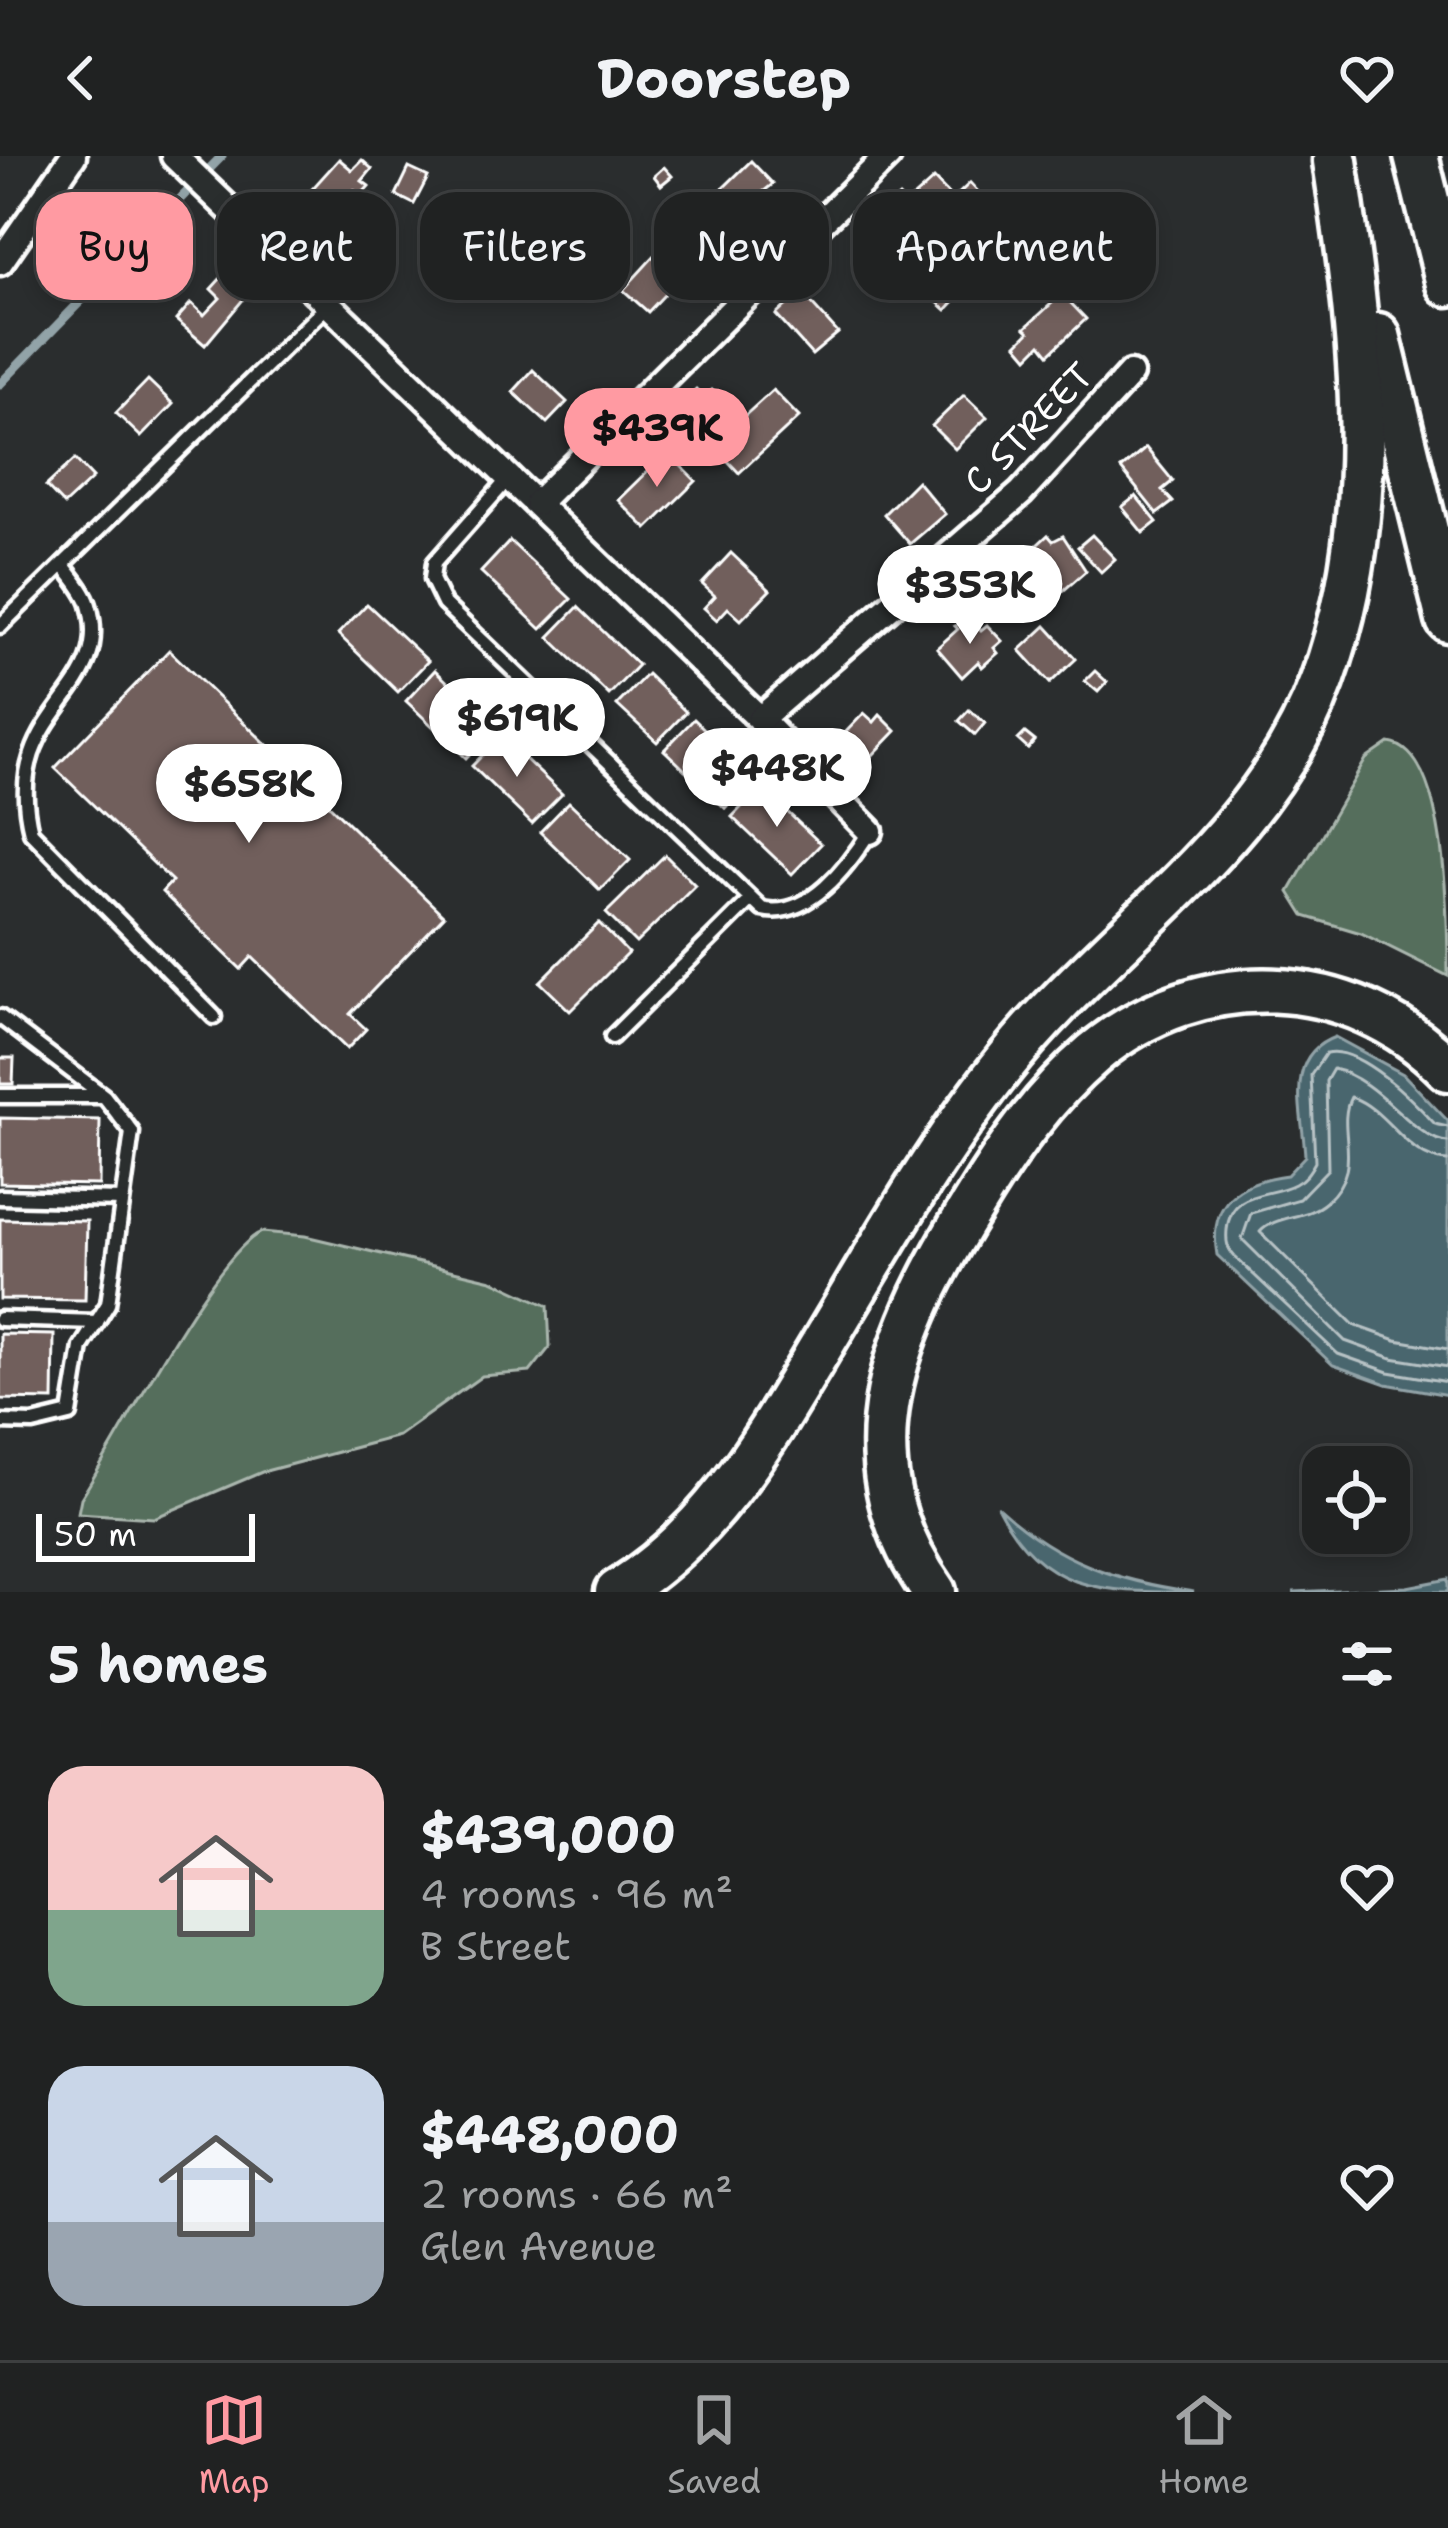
<!DOCTYPE html>
<html lang="en">
<head>
<meta charset="utf-8">
<style>
	:root { --surface:#202222; --page:#2d2f2f; --text:#f1f3f6; --muted:#a2a4a5; --line:#3d3f40; --accent:#ff9aa2 }
	body { margin:0; font-family:"Shantell Sans",sans-serif; background:var(--page); color:var(--text); height:100vh; display:flex; flex-direction:column; font-size:45px; white-space:nowrap }
	* { box-sizing:border-box; margin:0 }
	p { font-size:39px; color:var(--muted) }
	.icon { flex:none; width:66px; height:66px; fill:none; stroke:currentColor; stroke-width:2; stroke-linecap:round; stroke-linejoin:round }
	.map { position:relative; height:1436px; overflow:hidden }
	.sheet { display:flex; flex-direction:column; background:var(--surface); flex:1 }
	.sheet>* { flex:none }
	.top-card { position:absolute; left:36px; top:36px; width:1377px; height:108px; display:flex; gap:24px }
	.buttons { position:absolute; left:1302px; top:1290px; display:grid; gap:24px }
	.buttons a { display:grid; place-items:center; width:108px; height:108px; border-radius:24px; background:var(--surface); box-shadow:0 6px 18px #0003,0 0 0 3px var(--line); font-size:60px }
	.scale { position:absolute; left:36px; bottom:30px; width:219px; box-sizing:border-box; padding-left:12px; border:6px solid #fff; border-top:0; font-size:33px; line-height:42px; white-space:nowrap; color:#fff; -webkit-text-stroke:9px #2a2d2e; paint-order:stroke }
	.price { position:absolute; translate:-50% -102px; padding:0 27px; border-radius:42px; background:#fff; color:#222; font-size:39px; line-height:78px; filter:drop-shadow(0 3px 6px #0008) }
	.price::after { content:''; position:absolute; left:50%; top:72px; width:36px; height:27px; margin-left:-18px; background:inherit; clip-path:polygon(0 0,100% 0,50% 100%) }
	.price.active { background:var(--accent); color:#111 }
	ul { padding:0; list-style:none }
	li { display:flex; align-items:center; gap:36px; height:300px; padding:0 48px }
	li span { display:grid; place-items:center; flex:none; width:336px; height:240px; border-radius:36px; color:#555 }
	li>.icon { margin-inline-start:auto }
	span .icon { width:144px; height:144px; fill:#fffc; stroke-width:1 }
	li b { font-size:51px }
	h2 { display:flex; justify-content:space-between; align-items:center; height:144px; padding:0 48px; font-size:51px }
	.chip { padding:0 42px; border-radius:36px; background:var(--surface); box-shadow:0 6px 18px #0003,0 0 0 3px var(--line); font-size:42px; line-height:108px }
	.chip.active { background:var(--accent); color:#111 }
	header { display:flex; justify-content:space-between; align-items:center; height:156px; padding:0 48px; background:var(--surface); font-size:54px; font-weight:700 }
	.dock { display:flex; justify-content:space-around; align-items:center; height:168px; border-top:3px solid var(--line); background:var(--surface); font-size:33px; color:var(--muted) }
	.dock a { display:grid; justify-items:center; gap:6px }
	.dock .active { color:var(--accent) }
	.map>svg:first-child { display:block }
	.green { fill:#556e5c; stroke:#aab6ae; stroke-width:3 }
	.water { fill:#4a666e; stroke:#92a3a8; stroke-width:3 }
	.lines { fill:none; stroke-linecap:round; stroke-linejoin:round }
	.shore { stroke:#b7c2c5; stroke-width:3 }
	.stream { stroke:#92a3a8; stroke-width:9 }
	.building { fill:#715e5c; stroke:#fff; stroke-width:3 }
	.lane-casing { stroke:#fff; stroke-width:21 }
	.street-casing { stroke:#fff; stroke-width:33 }
	.highway-casing { stroke:#fff; stroke-width:51 }
	.lane { stroke:#2a2d2e; stroke-width:12 }
	.street { stroke:#2a2d2e; stroke-width:24 }
	.highway { stroke:#2a2d2e; stroke-width:42 }
	.labels { text-anchor:middle; stroke-width:12; stroke-linejoin:round; paint-order:stroke }
	.street-label { font-size:36px; fill:#fff; stroke:#2a2d2e }
</style>
</head>
<body>
<header><svg class="icon" aria-label="back" viewBox="0 0 24 24"><path d="M15 5l-7 7 7 7"/></svg>Doorstep<svg class="icon" aria-label="heart" viewBox="0 0 24 24"><path d="M12 20l-8-8c-3-5 5-10 8-4 3-6 11-1 8 4z"/></svg></header>
<div class="map">
<svg width="1448" height="1436" viewBox="0 0 1448 1436">
	<rect width="100%" height="100%" fill="#2a2d2e"/>
	<filter id="ink" filterUnits="userSpaceOnUse"><feTurbulence type="fractalNoise" baseFrequency=".00833" numOctaves="2"/><feDisplacementMap in="SourceGraphic" scale="24" xChannelSelector="R" yChannelSelector="G"/><feConvolveMatrix kernelMatrix="1 2 1 2 8 2 1 2 1" color-interpolation-filters="sRGB"/></filter>
	<g filter="url(#ink)">
		<!-- green -->
		<g class="green">
			<path d="M 1389,587 C 1448,594 1448,767 1448,820 L 1361,777 L 1304,760 L 1289,736 L 1366,603 Z"/>
			<path d="M 262,1076 L 305,1080 L 492,1124 L 548,1150 L 550,1191 L 530,1216 L 482,1220 L 398,1280 L 262,1316 L 154,1362 L 78,1357 L 81,1342 C 113,1293 218,1091 262,1076 Z"/>
		</g>
		<!-- water -->
		<g class="water">
			<path d="M 1335,881 L 1403,918 L 1448,965 L 1448,1239 L 1386,1228 L 1333,1209 L 1217,1099 C 1208,1047 1238,1025 1287,1019 L 1305,1000 C 1303,956 1283,900 1335,881 Z"/>
			<path d="M 997,1350 C 1056,1405 1115,1425 1194,1436 C 1097,1436 1042,1436 997,1350 Z"/>
			<path d="M 1448,1423 L 1448,1436 L 1293,1436 L 1407,1431 Z"/>
		</g>
		<g class="lines">
			<!-- shore -->
			<g class="shore">
				<path d="M 1448,971 L 1435,968 C 1414,945 1359,889 1326,897 L 1311,919 L 1315,1006 C 1310,1015 1305,1023 1295,1028 C 1269,1042 1231,1032 1227,1074 C 1226,1086 1227,1092 1235,1101 L 1338,1198 L 1389,1216 L 1448,1226"/>
				<path d="M 1448,986 C 1414,984 1380,923 1333,913 L 1326,925 L 1328,1013 L 1299,1043 L 1251,1057 L 1242,1083 L 1345,1185 L 1392,1202 L 1448,1211"/>
				<path d="M 1448,1005 C 1405,1003 1390,954 1351,941 C 1334,974 1367,1010 1326,1046 C 1307,1063 1275,1059 1260,1076 L 1354,1169 L 1396,1184 L 1448,1193"/>
			</g>
			<!-- stream -->
			<path class="stream" d="M 0,228 L 222,0"/>
		</g>
		<!-- building -->
		<g class="building">
			<path d="M 339,3 L 352,14 L 362,4 L 372,13 L 362,25 L 369,30 L 360,40 L 354,34 L 326,65 L 302,44 Z"/>
			<path d="M 751,5 L 773,28 L 726,65 L 713,52 L 721,43 L 717,38 Z"/>
			<path d="M 664,11 L 672,20 L 661,29 L 654,20 Z"/>
			<path d="M 409,12 L 428,21 L 414,48 L 396,39 Z"/>
			<path d="M 934,23 L 953,43 L 970,27 L 989,48 L 949,86 L 932,68 L 937,79 L 916,99 L 886,68 L 892,62 L 885,54 L 899,41 L 906,48 Z"/>
			<path d="M 1016,97 L 1024,105 L 1015,114 L 1007,107 Z"/>
			<path d="M 655,99 L 680,122 L 648,156 L 623,134 Z"/>
			<path d="M 240,101 L 262,121 L 205,189 L 176,164 L 191,147 L 204,159 L 220,142 L 211,133 Z"/>
			<path d="M 949,131 L 959,140 L 946,154 L 936,145 Z"/>
			<path d="M 801,136 L 838,177 L 812,199 L 776,159 Z"/>
			<path d="M 1062,138 L 1086,163 L 1049,198 L 1041,188 L 1028,201 L 1017,188 L 1029,176 L 1025,172 Z"/>
			<path d="M 533,214 L 567,246 L 547,267 L 513,236 Z"/>
			<path d="M 148,224 L 173,248 L 141,281 L 116,257 Z"/>
			<path d="M 696,233 L 704,241 L 712,234 L 740,264 L 773,234 L 799,261 L 739,317 L 685,259 L 692,252 L 684,244 Z"/>
			<path d="M 964,239 L 987,261 L 955,293 L 932,270 Z"/>
			<path d="M 1146,292 L 1173,325 L 1162,334 L 1173,346 L 1157,358 L 1121,313 Z"/>
			<path d="M 667,296 L 696,325 L 647,373 L 618,344 Z"/>
			<path d="M 75,303 L 93,322 L 64,349 L 46,330 Z"/>
			<path d="M 917,325 L 945,358 L 910,388 L 884,358 Z"/>
			<path d="M 1136,340 L 1157,366 L 1143,377 L 1122,351 Z"/>
			<path d="M 1048,379 L 1053,385 L 1063,380 L 1086,415 L 1055,442 L 1026,410 L 1029,406 L 1024,401 Z"/>
			<path d="M 1092,379 L 1115,403 L 1101,416 L 1078,391 Z"/>
			<path d="M 510,385 L 571,443 L 541,473 L 481,416 Z"/>
			<path d="M 731,397 L 770,434 L 741,464 L 728,452 L 717,464 L 704,452 L 715,440 L 702,428 Z"/>
			<path d="M 367,448 L 428,505 L 398,536 L 338,478 Z"/>
			<path d="M 578,451 L 638,509 L 609,539 L 549,481 Z"/>
			<path d="M 970,462 L 981,474 L 987,469 L 1002,485 L 994,492 L 998,497 L 982,511 L 978,506 L 962,521 L 937,492 L 958,473 L 955,470 Z"/>
			<path d="M 1046,470 L 1076,503 L 1050,527 L 1020,494 Z"/>
			<path d="M 169,494 L 444,760 L 350,858 L 366,873 L 347,893 L 252,801 L 241,813 L 162,736 L 172,725 L 55,612 Z"/>
			<path d="M 435,514 L 495,572 L 466,602 L 406,545 Z"/>
			<path d="M 1095,515 L 1107,526 L 1098,536 L 1085,525 Z"/>
			<path d="M 647,518 L 686,556 L 657,586 L 617,549 Z"/>
			<path d="M 969,554 L 985,567 L 975,579 L 959,565 Z"/>
			<path d="M 864,557 L 874,566 L 880,559 L 896,575 L 868,604 L 843,579 Z"/>
			<path d="M 694,563 L 754,621 L 725,652 L 664,594 Z"/>
			<path d="M 1025,577 L 1035,585 L 1028,593 L 1018,584 Z"/>
			<path d="M 501,580 L 562,638 L 532,668 L 472,610 Z"/>
			<path d="M 761,631 L 821,688 L 792,718 L 732,661 Z"/>
			<path d="M 569,646 L 630,704 L 600,734 L 540,676 Z"/>
			<path d="M 665,699 L 695,729 L 636,787 L 606,757 Z"/>
			<path d="M 599,767 L 628,797 L 570,855 L 540,826 Z"/>
			<path d="M 0,902 L 14,902 L 13,928 L 0,928 Z"/>
			<path d="M 0,962 L 100,964 L 99,1029 L 0,1027 Z"/>
			<path d="M 0,1063 L 87,1065 L 85,1144 L 0,1143 Z"/>
			<path d="M 0,1178 L 54,1179 L 53,1244 L 0,1243 Z"/>
		</g>
		<g class="lines">
			<!-- lane casing -->
			<g class="lane-casing">
				<g id="lane">
					<path d="M 509,322 L 434,407 L 432,423 L 444,448 L 762,753 C 808,764 849,709 870,675"/>
					<path d="M 63,409 C 72,421 85,435 89,449 C 116,541 0,553 31,676 L 214,861"/>
					<path d="M 0,470 L 329,148"/>
					<path d="M 0,861 L 104,940 L 132,976 L 108,1148 L 81,1191 L 70,1258 L 33,1267 L 0,1266"/>
					<path d="M 612,881 L 751,743"/>
					<path d="M 0,940 L 101,940"/>
					<path d="M 0,1041 L 122,1044"/>
					<path d="M 0,1163 L 97,1166"/>
				</g>
			</g>
			<!-- street casing -->
			<g class="street-casing">
				<g id="street">
					<path d="M 174,0 L 760,563 L 870,675"/>
					<path d="M 0,106 L 73,0"/>
					<path d="M 537,347 L 888,0"/>
					<path d="M 760,563 L 1021,337 L 1130,218"/>
				</g>
			</g>
			<!-- highway casing -->
			<g class="highway-casing">
				<g id="highway">
					<path d="M 1416,0 L 1448,128"/>
					<path d="M 1378,179 L 1448,464"/>
					<path d="M 617,1436 C 714,1377 766,1282 823,1187 C 879,1094 932,999 1000,913 C 1104,780 1262,690 1322,525 C 1384,356 1361,179 1335,5"/>
					<path d="M 934,1436 C 838,1301 897,1171 974,1047 C 1007,993 1045,939 1093,898 C 1200,809 1350,813 1448,913"/>
				</g>
			</g>
			<!-- lane -->
			<use href="#lane" class="lane"/>
			<!-- street -->
			<use href="#street" class="street"/>
			<!-- highway -->
			<use href="#highway" class="highway"/>
		</g>
	</g>
	<g class="labels">
		<!-- street labels -->
		<g class="street-label">
			<text transform="translate(1028 272) rotate(-46)" y="13">C STREET</text>
		</g>
	</g>
</svg>
<div class="buttons">
<a><svg class="icon" aria-label="locate" viewBox="0 0 24 24"><circle cx="12" cy="12" r="6"/><path d="M12 2v4M12 18v4M2 12h4M18 12h4"/></svg></a>
</div>
<div class="scale">50 m</div>
<b class="price active" style="left:657px;top:334px">$439K</b>
<b class="price" style="left:970px;top:491px">$353K</b>
<b class="price" style="left:517px;top:624px">$619K</b>
<b class="price" style="left:777px;top:674px">$448K</b>
<b class="price" style="left:249px;top:690px">$658K</b>
<div class="top-card">
<a class="chip active">Buy</a>
<a class="chip">Rent</a>
<a class="chip">Filters</a>
<a class="chip">New</a>
<a class="chip">Apartment</a>
</div>
</div>
<section class="sheet">
<h2>5 homes<svg class="icon" aria-label="filters" viewBox="0 0 24 24"><path d="M4 7h16M4 17h16"/><circle cx="9" cy="7" r="2"/><circle cx="15" cy="17" r="2"/></svg></h2>
<ul>
<li><span style="background:linear-gradient(#f6c9c9 60%,#7fa58c 0)"><svg class="icon" aria-label="home" viewBox="0 0 24 24"><path d="M3 11l9-7 9 7M6 9v11h12V9"/></svg></span><div><b>$439,000</b><p>4 rooms · 96 m²</p><p>B Street</p></div><svg class="icon" aria-label="heart" viewBox="0 0 24 24"><path d="M12 20l-8-8c-3-5 5-10 8-4 3-6 11-1 8 4z"/></svg></li>
<li><span style="background:linear-gradient(#c9d6e8 65%,#9aa5b1 0)"><svg class="icon" aria-label="home" viewBox="0 0 24 24"><path d="M3 11l9-7 9 7M6 9v11h12V9"/></svg></span><div><b>$448,000</b><p>2 rooms · 66 m²</p><p>Glen Avenue</p></div><svg class="icon" aria-label="heart" viewBox="0 0 24 24"><path d="M12 20l-8-8c-3-5 5-10 8-4 3-6 11-1 8 4z"/></svg></li>
</ul>
</section>
<nav class="dock">
<a class="active"><svg class="icon" aria-label="map" viewBox="0 0 24 24"><path d="M3 6l6-2 6 2 6-2v14l-6 2-6-2-6 2zM9 4v14M15 6v14"/></svg>Map</a>
<a><svg class="icon" aria-label="saved" viewBox="0 0 24 24"><path d="M7 4h10v16l-5-4-5 4z"/></svg>Saved</a>
<a><svg class="icon" aria-label="home" viewBox="0 0 24 24"><path d="M3 11l9-7 9 7M6 9v11h12V9"/></svg>Home</a>
</nav>
</body>
</html>
